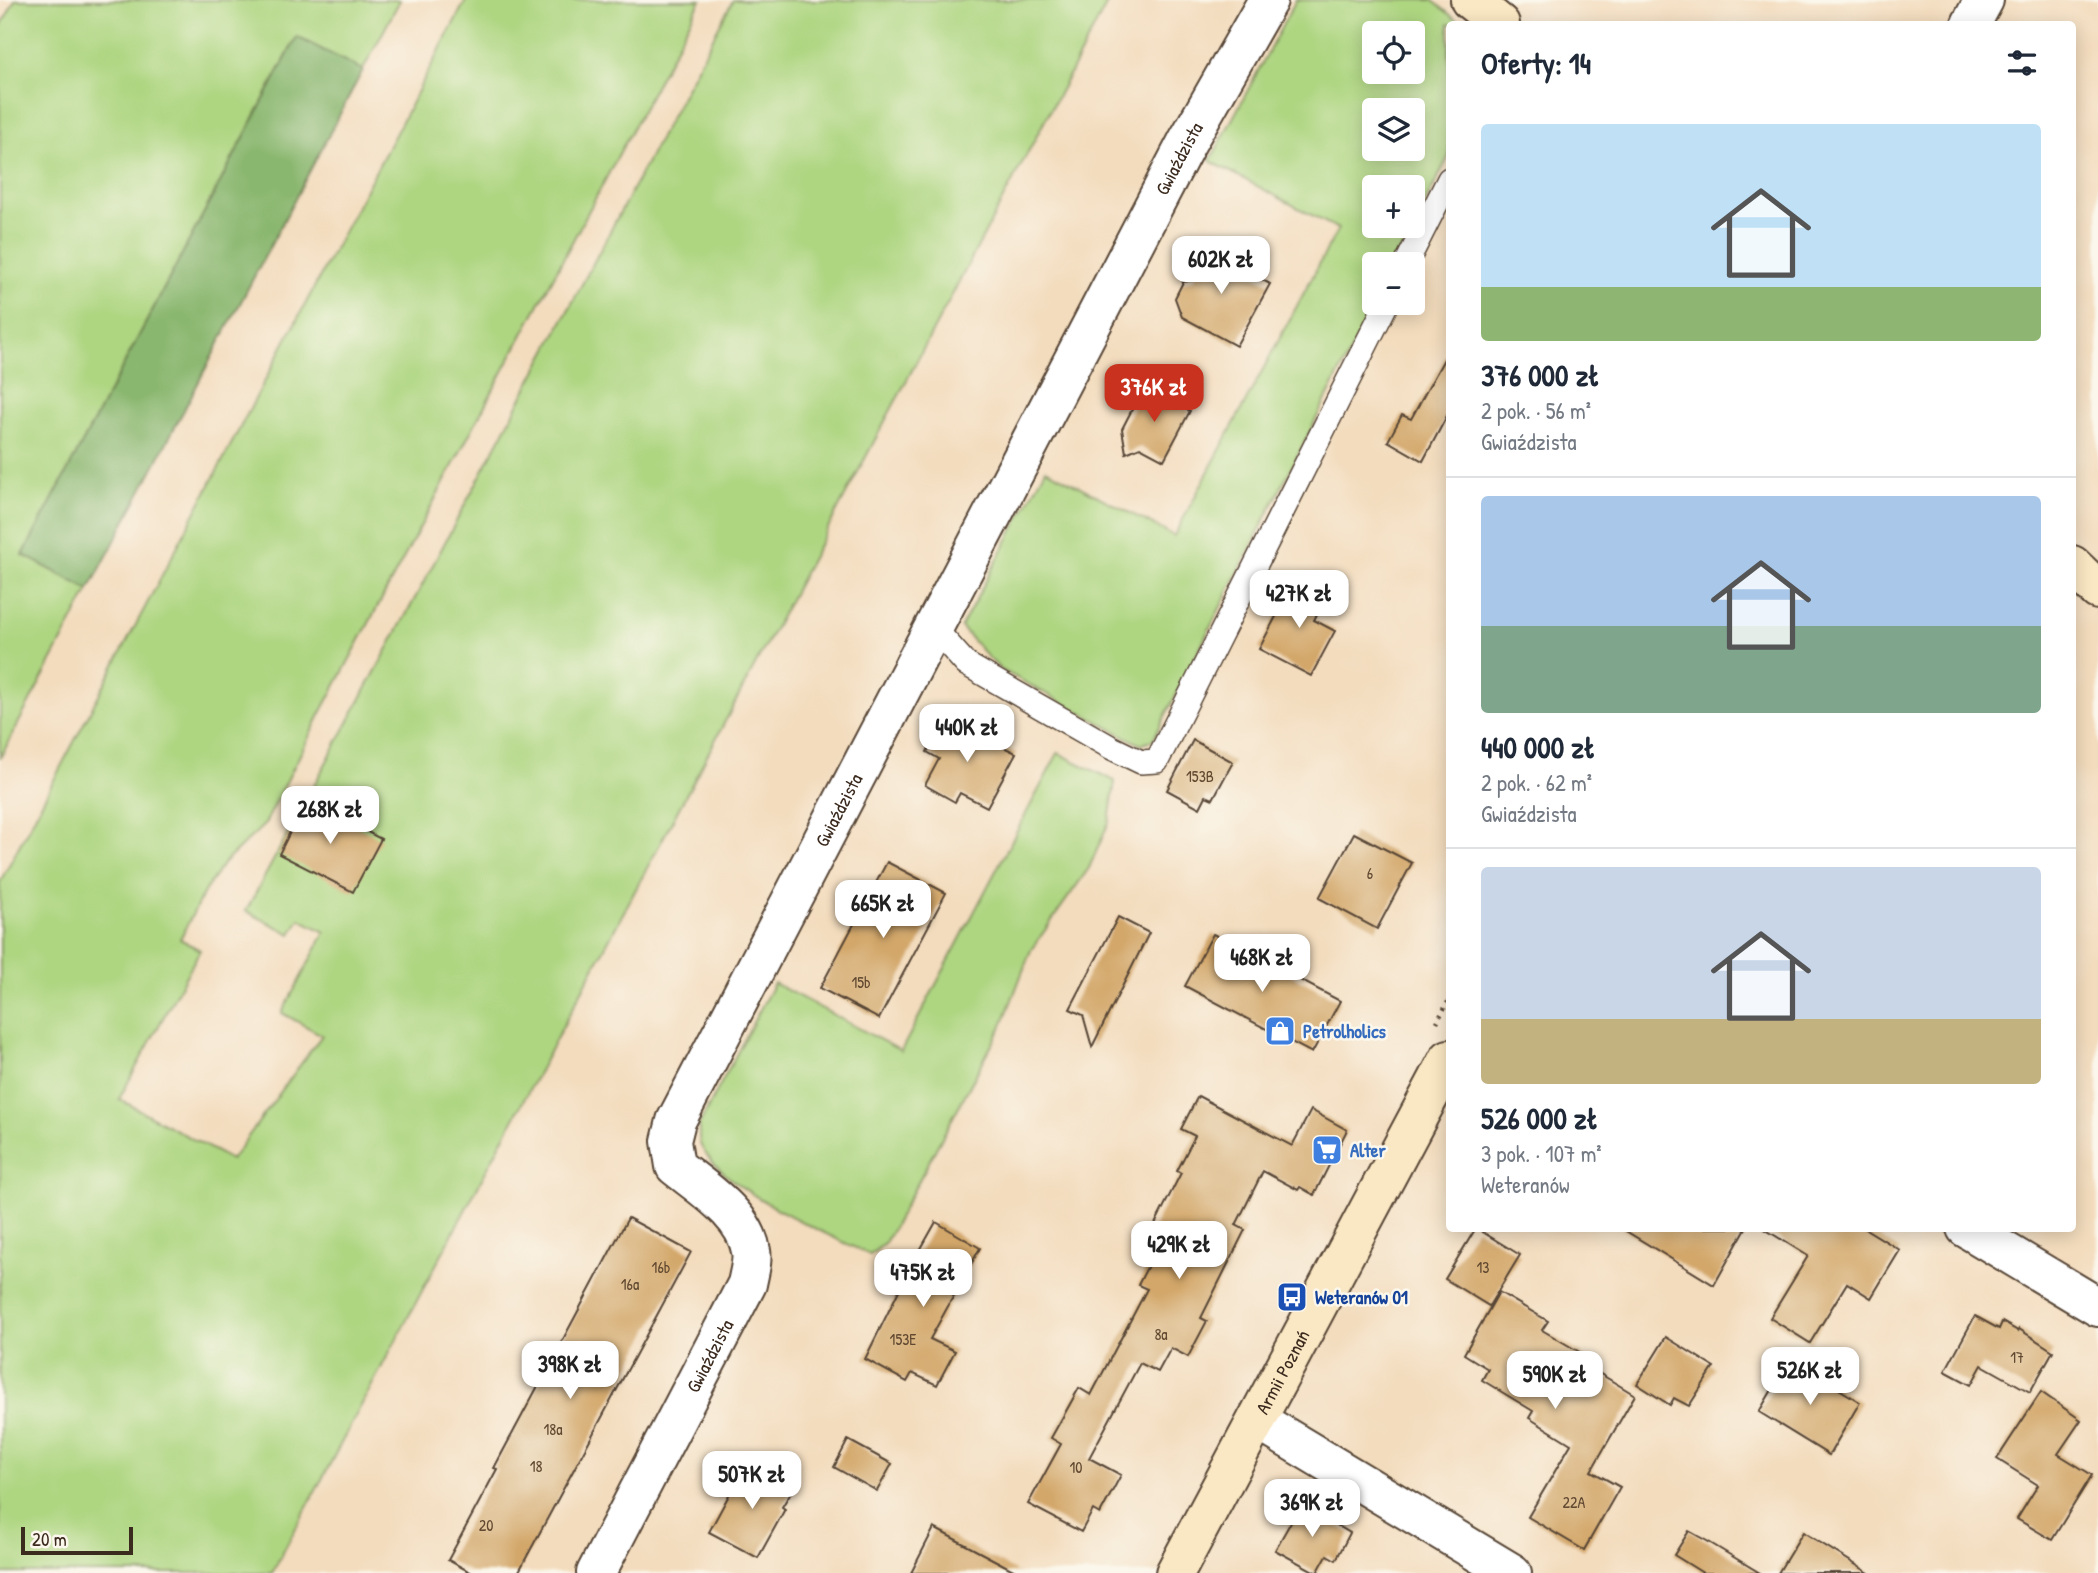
<!DOCTYPE html>
<html lang="pl">
<head>
<meta charset="utf-8">
<style>
	:root { --surface:#fff; --page:#f2f2f3; --text:#1f2937; --muted:#747a83; --line:#e0e1e3; --accent:#c8321e }
	body { margin:0; font-family:"Patrick Hand",sans-serif; background:var(--page); color:var(--text); height:100vh; display:flex; flex-direction:column; font-size:26px; white-space:nowrap }
	* { box-sizing:border-box; margin:0 }
	p { font-size:23px; color:var(--muted) }
	.icon { flex:none; width:38px; height:38px; fill:none; stroke:currentColor; stroke-width:2; stroke-linecap:round; stroke-linejoin:round }
	.map { position:relative; flex:1; overflow:hidden }
	.side { position:absolute; left:1446px; top:21px; width:630px; height:1211px; display:flex; flex-direction:column; background:var(--surface); border-radius:7px; box-shadow:0 4px 18px #0003 }
	.side>* { flex:none }
	.fabs { position:absolute; left:1362px; top:21px; display:grid; gap:14px }
	.fabs a { display:grid; place-items:center; width:63px; height:63px; border-radius:7px; background:var(--surface); box-shadow:0 4px 18px #0003; font-size:35px }
	.scale { position:absolute; left:21px; bottom:18px; width:112px; box-sizing:border-box; padding-left:7px; border:4px solid #3b2a1e; border-top:0; font-size:19px; line-height:24px; white-space:nowrap; color:#3b2a1e; -webkit-text-stroke:5px #fbf7ec; paint-order:stroke }
	.price { position:absolute; translate:-50% -60px; padding:0 16px; border-radius:14px; background:#fff; color:#222; font-size:23px; line-height:46px; filter:drop-shadow(0 2px 4px #0008) }
	.price::after { content:''; position:absolute; left:50%; top:42px; width:21px; height:16px; margin-left:-10px; background:inherit; clip-path:polygon(0 0,100% 0,50% 100%) }
	.price.active { background:var(--accent); color:#fff }
	ul { padding:0; list-style:none }
	li { display:grid; align-content:center; gap:14px; height:371px; padding:0 35px }
	li+li { border-top:2px solid var(--line) }
	li span { display:grid; place-items:center; height:217px; border-radius:7px; color:#555 }
	li>.icon { margin-inline-start:auto }
	span .icon { width:126px; height:126px; fill:#fffc; stroke-width:1 }
	li b { font-size:30px }
	h2 { display:flex; justify-content:space-between; align-items:center; height:84px; padding:0 35px; font-size:30px }
	.map>svg:first-child { display:block }
	.green { fill:#aed681; stroke:#748050; stroke-width:2; fill-rule:evenodd }
	.forest { fill:#8ab76f; stroke:#627046; stroke-width:2 }
	.building { fill:#d3a76a }
	.lines { fill:none; stroke-linecap:round; stroke-linejoin:round }
	.lane-casing { stroke:#574536; stroke-width:26 }
	.street-casing { stroke:#574536; stroke-width:42 }
	.secondary-casing { stroke:#574536; stroke-width:42 }
	.path { stroke:#574536; stroke-width:4.5; stroke-dasharray:2 5; stroke-linecap:butt }
	.lane { stroke:#fff; stroke-width:23 }
	.street { stroke:#fff; stroke-width:38 }
	.secondary { stroke:#fae7c3; stroke-width:38 }
	.labels { text-anchor:middle; stroke-width:5; stroke-linejoin:round; paint-order:stroke }
	.number-label { font-size:16px; fill:#614931 }
	.street-label { font-size:19px; fill:#3b2a1e; stroke:#fbf7ec }
	.shop-label { font-size:19px; font-weight:bold; fill:#366cbe; stroke:#fbf7ec; text-anchor:start }
	.transit-label { font-size:19px; font-weight:bold; fill:#164399; stroke:#fbf7ec; text-anchor:start }
</style>
</head>
<body>
<div class="map">
<svg width="2098" height="1573" viewBox="0 0 2098 1573">
	<rect width="100%" height="100%" fill="#fbf7ec"/>
	<filter id="ink" filterUnits="userSpaceOnUse"><feTurbulence type="fractalNoise" baseFrequency=".0143" numOctaves="2"/><feDisplacementMap in="SourceGraphic" scale="14" xChannelSelector="R" yChannelSelector="G"/><feConvolveMatrix kernelMatrix="1 2 1 2 8 2 1 2 1" color-interpolation-filters="sRGB"/></filter>
	<filter id="wash" filterUnits="userSpaceOnUse"><feTurbulence type="fractalNoise" baseFrequency=".00686" numOctaves="4" result="noise"/><feDisplacementMap in="SourceGraphic" scale="28" xChannelSelector="R" yChannelSelector="G"/><feGaussianBlur stdDeviation="1.57" result="paint"/><feColorMatrix in="noise" values="0 0 0 0 0 0 0 0 0 0 0 0 0 0 0 0 0 1.4 0 .05"/><feComposite in="paint" operator="in"/></filter>
	<g filter="url(#wash)">
		<rect width="100%" height="100%" fill="#f3dcbd"/>
		<!-- green -->
		<g class="green">
			<path d="M 15,0 L 400,0 L 363,70 L 296,38 L 24,554 L 89,590 L 0,758 L 0,28 Z"/>
			<path d="M 466,0 L 701,0 L 321,713 L 265,824 L 224,863 L 204,892 L 180,939 L 200,950 L 119,1099 L 231,1160 L 322,1035 L 282,1013 L 325,932 L 300,919 L 291,934 L 246,911 L 426,578 L 733,0 L 1109,0 L 272,1573 L 0,1573 L 0,882 Z"/>
			<path d="M 1296,0 L 1432,0 L 1462,24 L 1449,24 L 1449,156 L 1394,264 L 1374,264 L 1375,303 L 1153,740 L 1141,745 L 1000,669 L 983,652 L 961,627 L 1046,469 L 1174,536 L 1338,229 L 1210,161 ZM 1374,33 L 1412,33 L 1412,72 L 1374,72 ZM 1374,110 L 1412,110 L 1412,149 L 1374,149 ZM 1374,187 L 1412,187 L 1412,226 L 1374,226 Z"/>
			<path d="M 1058,753 L 1115,781 L 1109,822 L 1089,868 L 1031,950 L 1001,1028 L 885,1243 L 870,1255 C 824,1232 724,1191 701,1146 C 698,1141 699,1131 699,1125 L 774,983 L 901,1051 Z"/>
		</g>
		<!-- forest -->
		<path class="forest" d="M 297,37 L 363,70 L 89,590 L 23,555 Z"/>
		<g id="blocks">
			<!-- building -->
			<g class="building">
				<path d="M 1211,244 L 1244,262 L 1241,268 L 1270,284 L 1236,346 L 1182,317 L 1175,298 L 1183,282 L 1193,280 Z"/>
				<path d="M 1449,350 L 1449,412 L 1423,461 L 1388,441 L 1402,415 L 1411,419 Z"/>
				<path d="M 1144,386 L 1190,411 L 1164,460 L 1140,447 L 1126,453 L 1122,429 Z"/>
				<path d="M 1296,578 L 1327,595 L 1314,620 L 1335,631 L 1311,676 L 1259,649 Z"/>
				<path d="M 945,719 L 1016,753 L 987,807 L 960,793 L 955,802 L 925,785 L 939,759 L 927,752 Z"/>
				<path d="M 1193,740 L 1233,762 L 1213,799 L 1206,796 L 1200,808 L 1167,790 Z"/>
				<path d="M 306,800 L 381,839 L 353,892 L 279,854 Z"/>
				<path d="M 1354,833 L 1412,863 L 1377,929 L 1319,898 Z"/>
				<path d="M 887,862 L 946,893 L 879,1019 L 820,988 Z"/>
				<path d="M 1118,917 L 1149,933 L 1092,1047 L 1083,1015 L 1070,1009 Z"/>
				<path d="M 1213,934 L 1340,1001 L 1312,1053 L 1185,986 Z"/>
				<path d="M 1198,1096 L 1292,1146 L 1311,1110 L 1347,1130 L 1314,1195 L 1300,1187 L 1298,1190 L 1263,1171 L 1236,1225 L 1245,1230 L 1201,1318 L 1207,1321 L 1188,1357 L 1171,1348 L 1158,1372 L 1140,1363 L 1089,1458 L 1121,1475 L 1100,1514 L 1093,1510 L 1081,1532 L 1028,1504 L 1061,1444 L 1051,1438 L 1079,1388 L 1091,1395 L 1147,1289 L 1138,1285 L 1165,1232 L 1154,1226 L 1181,1173 L 1177,1171 L 1195,1136 L 1181,1129 Z"/>
				<path d="M 628,1218 L 691,1252 L 518,1573 L 472,1573 L 448,1560 L 497,1469 L 494,1468 Z"/>
				<path d="M 936,1222 L 980,1248 L 930,1339 L 955,1351 L 937,1385 L 912,1373 L 907,1382 L 865,1359 L 910,1268 Z"/>
				<path d="M 1476,1228 L 1520,1255 L 1489,1306 L 1445,1279 Z"/>
				<path d="M 1621,1228 L 1746,1228 L 1714,1285 Z"/>
				<path d="M 1763,1228 L 1864,1228 L 1900,1250 L 1871,1298 L 1847,1283 L 1810,1343 L 1770,1318 L 1808,1256 Z"/>
				<path d="M 1499,1292 L 1548,1321 L 1542,1330 L 1583,1354 L 1579,1361 L 1635,1395 L 1591,1471 L 1620,1487 L 1584,1550 L 1528,1517 L 1571,1444 L 1529,1418 L 1533,1411 L 1482,1380 L 1488,1369 L 1464,1354 Z"/>
				<path d="M 1975,1316 L 1999,1329 L 2002,1322 L 2018,1331 L 2019,1329 L 2053,1351 L 2030,1392 L 1982,1365 L 1971,1385 L 1945,1371 Z"/>
				<path d="M 1666,1337 L 1714,1367 L 1689,1406 L 1674,1398 L 1670,1405 L 1637,1384 Z"/>
				<path d="M 1790,1359 L 1860,1402 L 1829,1455 L 1759,1412 Z"/>
				<path d="M 2041,1392 L 2081,1420 L 2058,1454 L 2092,1475 L 2052,1540 L 2017,1519 L 2038,1485 L 1997,1459 Z"/>
				<path d="M 848,1440 L 892,1464 L 877,1491 L 834,1467 Z"/>
				<path d="M 749,1463 L 794,1487 L 782,1507 L 785,1509 L 758,1558 L 709,1532 L 736,1482 L 738,1484 Z"/>
				<path d="M 1301,1504 L 1350,1533 L 1336,1560 L 1327,1555 L 1317,1573 L 1275,1550 Z"/>
				<path d="M 934,1528 L 964,1544 L 1019,1573 L 911,1573 Z"/>
				<path d="M 1689,1531 L 1707,1541 L 1760,1573 L 1703,1573 L 1674,1555 Z"/>
				<path d="M 1803,1532 L 1869,1573 L 1778,1573 Z"/>
			</g>
		</g>
	</g>
	<g filter="url(#ink)">
		<use href="#blocks" fill-opacity="0" stroke="#574536" stroke-width="2"/>
		<g class="lines">
			<!-- lane casing -->
			<g class="lane-casing">
				<g id="lane">
					<path d="M 1406,264 L 1449,179"/>
					<path d="M 934,628 L 966,664 L 1112,748 L 1141,762 L 1157,761 L 1387,303"/>
				</g>
			</g>
			<!-- street casing -->
			<g class="street-casing">
				<g id="street">
					<path d="M 1971,24 L 1984,0"/>
					<path d="M 1966,1228 L 2098,1307"/>
					<path d="M 1257,1420 L 1512,1573"/>
					<path id="s1" d="M 596,1573 L 747,1284 C 749,1273 753,1261 751,1251 C 745,1214 702,1188 675,1166 L 671,1141 L 676,1121 L 1187,142 L 1268,0"/>
				</g>
			</g>
			<!-- secondary casing -->
			<g class="secondary-casing">
				<g id="secondary">
					<path d="M 1470,0 L 1500,24"/>
					<path d="M 2072,565 L 2098,590"/>
					<path id="s2" d="M 1175,1573 L 1449,1059"/>
				</g>
			</g>
			<!-- path -->
			<path class="path" d="M 1437,1022 L 1449,1000"/>
			<!-- lane -->
			<use href="#lane" class="lane"/>
			<!-- street -->
			<use href="#street" class="street"/>
			<!-- secondary -->
			<use href="#secondary" class="secondary"/>
		</g>
	</g>
	<!-- icons -->
	<defs>
		<g id="shop-square" transform="scale(1.575)"><rect x="-9" y="-9" width="18" height="18" rx="4" fill="#3f7fe0" stroke="#fbf7ec"/><path d="M-5-2.5h2.3a2.7 3.5 0 0 1 5.4 0H5L5.5 6h-11ZM-1.5-2.5h3a1.5 2.3 0 0 0-3 0Z" fill="#fff"/></g>
		<g id="supermarket-square" transform="scale(1.575)"><rect x="-9" y="-9" width="18" height="18" rx="4" fill="#3f7fe0" stroke="#fbf7ec"/><path d="M-6-5.5h2.5l.6 2H6L4.5 2H-2.5L-4.4-4H-6ZM-1.5 3.2a1.3 1.3 0 1 0 .1 0ZM3 3.2a1.3 1.3 0 1 0 .1 0Z" fill="#fff"/></g>
		<g id="bus-square" transform="scale(1.575)"><rect x="-9" y="-9" width="18" height="18" rx="4" fill="#1a4fb4" stroke="#fbf7ec"/><path d="M-5-6H5V4H4V6H2V4H-2V6H-4V4H-5ZM-3.5-4V0h7V-4ZM-3.5 1.2v1.5H-2V1.2ZM2 1.2v1.5H3.5V1.2Z" fill="#fff"/></g>
	</defs>
	<g fill-rule="evenodd">
		<use href="#shop-square" x="1280" y="1031"/>
		<use href="#supermarket-square" x="1327" y="1150"/>
		<use href="#bus-square" x="1292" y="1297"/>
	</g>
	<g class="labels">
		<!-- number labels -->
		<g class="number-label">
			<text x="1200" y="782">153B</text>
			<text x="1370" y="879">6</text>
			<text x="861" y="988">15b</text>
			<text x="661" y="1273">16b</text>
			<text x="1483" y="1273">13</text>
			<text x="630" y="1290">16a</text>
			<text x="1161" y="1340">8a</text>
			<text x="903" y="1345">153E</text>
			<text x="2017" y="1363">17</text>
			<text x="553" y="1435">18a</text>
			<text x="536" y="1472">18</text>
			<text x="1076" y="1473">10</text>
			<text x="1574" y="1508">22A</text>
			<text x="486" y="1531">20</text>
		</g>
		<!-- street labels -->
		<g class="street-label">
			<text dy="7" stroke="none"><textPath href="#s1" startOffset="1608">Gwiaździsta</textPath></text>
			<text dy="7" stroke="none"><textPath href="#s1" startOffset="873">Gwiaździsta</textPath></text>
			<text dy="7" stroke="none"><textPath href="#s1" startOffset="245">Gwiaździsta</textPath></text>
			<text dy="7" stroke="none"><textPath href="#s2" startOffset="228">Armii Poznań</textPath></text>
		</g>
		<!-- shop labels -->
		<g class="shop-label">
			<text x="1303" y="1038">Petrolholics</text>
			<text x="1350" y="1157">Alter</text>
		</g>
		<!-- transit labels -->
		<g class="transit-label">
			<text x="1315" y="1304">Weteranów 01</text>
		</g>
	</g>
</svg>
<div class="fabs">
<a><svg class="icon" aria-label="locate" viewBox="0 0 24 24"><circle cx="12" cy="12" r="6"/><path d="M12 2v4M12 18v4M2 12h4M18 12h4"/></svg></a>
<a><svg class="icon" aria-label="layers" viewBox="0 0 24 24"><path d="M12 4l9 5-9 5-9-5zM3 14l9 5 9-5"/></svg></a>
<a>+</a>
<a>−</a>
</div>
<div class="scale">20 m</div>
<b class="price" style="left:1221px;top:296px">602K zł</b>
<b class="price active" style="left:1154px;top:424px">376K zł</b>
<b class="price" style="left:1299px;top:630px">427K zł</b>
<b class="price" style="left:967px;top:764px">440K zł</b>
<b class="price" style="left:330px;top:846px">268K zł</b>
<b class="price" style="left:883px;top:940px">665K zł</b>
<b class="price" style="left:1262px;top:994px">468K zł</b>
<b class="price" style="left:1179px;top:1281px">429K zł</b>
<b class="price" style="left:923px;top:1309px">475K zł</b>
<b class="price" style="left:570px;top:1401px">398K zł</b>
<b class="price" style="left:1810px;top:1407px">526K zł</b>
<b class="price" style="left:1555px;top:1411px">590K zł</b>
<b class="price" style="left:752px;top:1511px">507K zł</b>
<b class="price" style="left:1312px;top:1539px">369K zł</b>
<section class="side">
<h2>Oferty: 14<svg class="icon" aria-label="filters" viewBox="0 0 24 24"><path d="M4 7h16M4 17h16"/><circle cx="9" cy="7" r="2"/><circle cx="15" cy="17" r="2"/></svg></h2>
<ul>
<li><span style="background:linear-gradient(#bfe0f5 75%,#8fb573 0)"><svg class="icon" aria-label="home" viewBox="0 0 24 24"><path d="M3 11l9-7 9 7M6 9v11h12V9"/></svg></span><div><b>376 000 zł</b><p>2 pok. · 56 m²</p><p>Gwiaździsta</p></div></li>
<li><span style="background:linear-gradient(#a9c7e8 60%,#7fa58c 0)"><svg class="icon" aria-label="home" viewBox="0 0 24 24"><path d="M3 11l9-7 9 7M6 9v11h12V9"/></svg></span><div><b>440 000 zł</b><p>2 pok. · 62 m²</p><p>Gwiaździsta</p></div></li>
<li><span style="background:linear-gradient(#c9d6e8 70%,#c2b280 0)"><svg class="icon" aria-label="home" viewBox="0 0 24 24"><path d="M3 11l9-7 9 7M6 9v11h12V9"/></svg></span><div><b>526 000 zł</b><p>3 pok. · 107 m²</p><p>Weteranów</p></div></li>
</ul>
</section>
</div>
</body>
</html>
